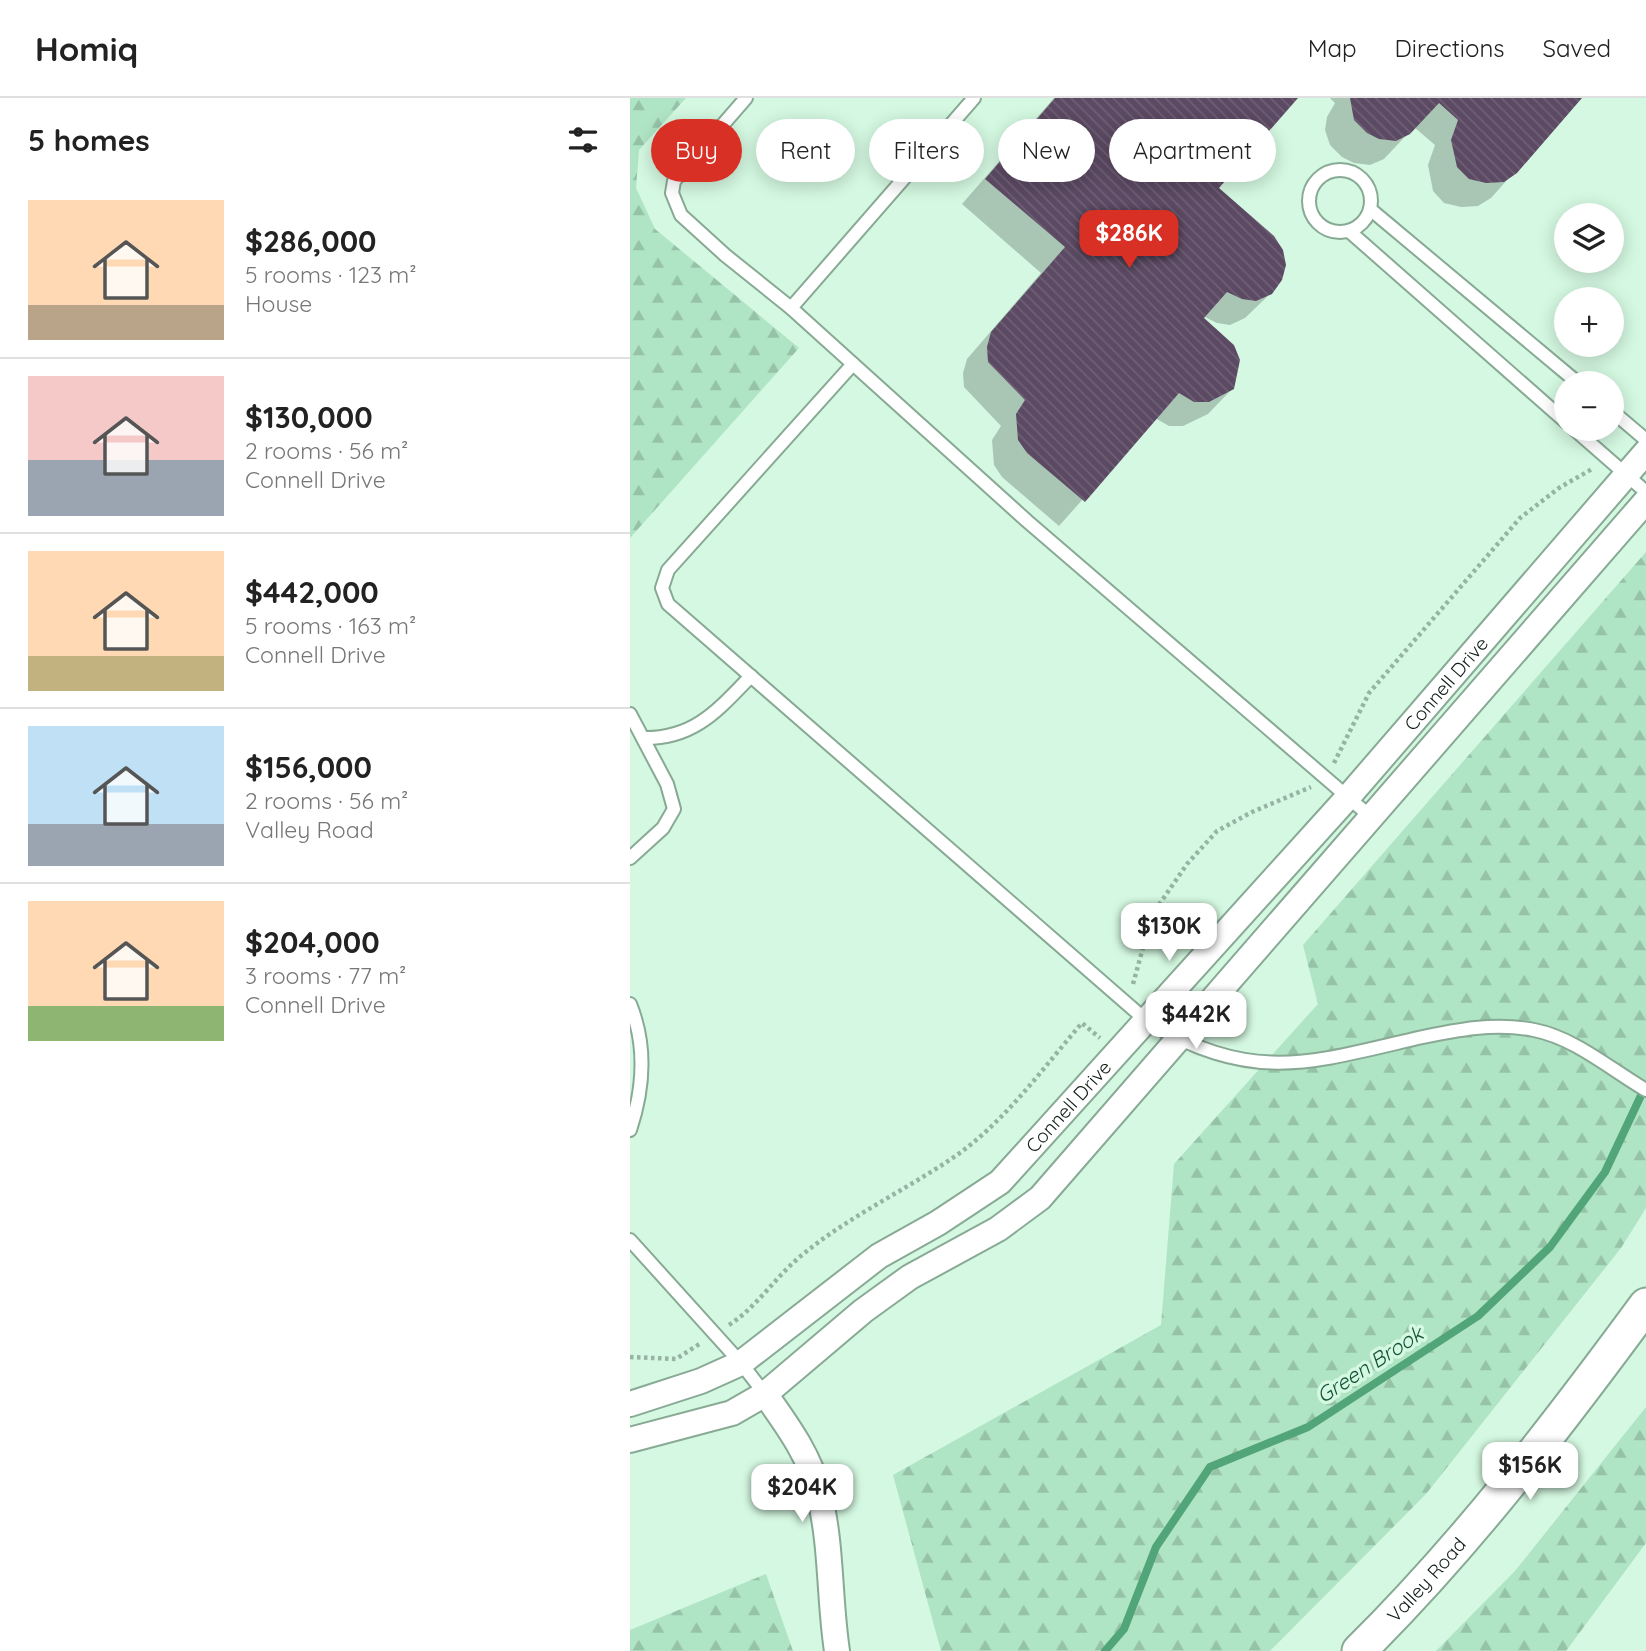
<!DOCTYPE html>
<html lang="en">
<head>
<meta charset="utf-8">
<style>
	:root { --surface:#fff; --page:#f6f6f6; --text:#222; --muted:#767676; --line:#e0e0e0; --accent:#d93025 }
	body { margin:0; font-family:Quicksand,sans-serif; background:var(--page); color:var(--text); height:100vh; display:flex; flex-direction:column; font-size:26px; white-space:nowrap }
	* { box-sizing:border-box; margin:0 }
	p { font-size:23px; color:var(--muted) }
	.icon { flex:none; width:38px; height:38px; fill:none; stroke:currentColor; stroke-width:2; stroke-linecap:round; stroke-linejoin:round }
	.map { position:relative; flex:1; overflow:hidden }
	.drawer { display:flex; flex-direction:column; background:var(--surface); width:630px }
	.drawer>* { flex:none }
	.guide { position:absolute; left:21px; top:21px; width:665px; height:63px; display:flex; gap:14px }
	.fabs { position:absolute; left:924px; top:105px; display:grid; gap:14px }
	.fabs a { display:grid; place-items:center; width:70px; height:70px; border-radius:50%; background:var(--surface); box-shadow:0 4px 18px #0003; font-size:35px }
	.price { position:absolute; translate:-50% -60px; padding:0 16px; border-radius:14px; background:#fff; color:#222; font-size:23px; line-height:46px; filter:drop-shadow(0 2px 4px #0008) }
	.price::after { content:''; position:absolute; left:50%; top:42px; width:21px; height:16px; margin-left:-10px; background:inherit; clip-path:polygon(0 0,100% 0,50% 100%) }
	.price.active { background:var(--accent); color:#fff }
	ul { padding:0; list-style:none }
	li { display:flex; align-items:center; gap:21px; height:175px; padding:0 28px }
	li+li { border-top:2px solid var(--line) }
	li span { display:grid; place-items:center; flex:none; width:196px; height:140px; border-radius:0px; color:#555 }
	li>.icon { margin-inline-start:auto }
	span .icon { width:84px; height:84px; fill:#fffc; stroke-width:1 }
	li b { font-size:30px }
	h2 { display:flex; justify-content:space-between; align-items:center; height:84px; padding:0 28px; font-size:30px }
	.pill { padding:0 24px; border-radius:32px; background:var(--surface); box-shadow:0 4px 18px #0003; font-size:24px; line-height:63px }
	.pill.active { background:var(--accent); color:#fff }
	header { display:flex; align-items:center; gap:42px; box-sizing:border-box; height:98px; padding:0 35px; background:var(--surface); border-bottom:2px solid var(--line) }
	header strong { font-size:33px }
	nav { display:flex; gap:38px; margin-inline-start:auto; font-size:24px }
	main { display:flex; flex:1; min-height:0 }
	.map>svg:first-child { display:block }
	.forest { fill:url(#forest-firs) }
	.shadow { fill:#0003 }
	.lines { fill:none; stroke-linecap:round; stroke-linejoin:round }
	.stream { stroke:#52a578; stroke-width:8 }
	.building { fill:url(#building-back-hatch) }
	.lane-casing { stroke:#88aa95; stroke-width:16 }
	.street-casing { stroke:#88aa95; stroke-width:28 }
	.secondary-casing { stroke:#88aa95; stroke-width:37 }
	.path { stroke:#97b4a2; stroke-width:4.5; stroke-dasharray:3.5 3.5; stroke-linecap:butt }
	.lane { stroke:#fff; stroke-width:12 }
	.street { stroke:#fff; stroke-width:24 }
	.secondary { stroke:#fff; stroke-width:33 }
	.labels { text-anchor:middle; stroke-width:7; stroke-linejoin:round; paint-order:stroke }
	.street-label { font-size:19px; fill:#101d16; stroke:#d4f8e1 }
	.water-label { font-size:21px; font-style:italic; fill:#145335; stroke:#d4f8e1 }
</style>
</head>
<body>
<header>
<strong>Homiq</strong>
<nav><a>Map</a><a>Directions</a><a>Saved</a></nav>
</header>
<main>
<section class="drawer">
<h2>5 homes<svg class="icon" aria-label="filters" viewBox="0 0 24 24"><path d="M4 7h16M4 17h16"/><circle cx="9" cy="7" r="2"/><circle cx="15" cy="17" r="2"/></svg></h2>
<ul>
<li><span style="background:linear-gradient(#ffd9b3 75%,#b9a48a 0)"><svg class="icon" aria-label="home" viewBox="0 0 24 24"><path d="M3 11l9-7 9 7M6 9v11h12V9"/></svg></span><div><b>$286,000</b><p>5 rooms · 123 m²</p><p>House</p></div></li>
<li><span style="background:linear-gradient(#f6c9c9 60%,#9aa5b1 0)"><svg class="icon" aria-label="home" viewBox="0 0 24 24"><path d="M3 11l9-7 9 7M6 9v11h12V9"/></svg></span><div><b>$130,000</b><p>2 rooms · 56 m²</p><p>Connell Drive</p></div></li>
<li><span style="background:linear-gradient(#ffd9b3 75%,#c2b280 0)"><svg class="icon" aria-label="home" viewBox="0 0 24 24"><path d="M3 11l9-7 9 7M6 9v11h12V9"/></svg></span><div><b>$442,000</b><p>5 rooms · 163 m²</p><p>Connell Drive</p></div></li>
<li><span style="background:linear-gradient(#bfe0f5 70%,#9aa5b1 0)"><svg class="icon" aria-label="home" viewBox="0 0 24 24"><path d="M3 11l9-7 9 7M6 9v11h12V9"/></svg></span><div><b>$156,000</b><p>2 rooms · 56 m²</p><p>Valley Road</p></div></li>
<li><span style="background:linear-gradient(#ffd9b3 75%,#8fb573 0)"><svg class="icon" aria-label="home" viewBox="0 0 24 24"><path d="M3 11l9-7 9 7M6 9v11h12V9"/></svg></span><div><b>$204,000</b><p>3 rooms · 77 m²</p><p>Connell Drive</p></div></li>
</ul>
</section>
<div class="map">
<svg width="1016" height="1553" viewBox="0 0 1016 1553">
	<defs>
		<pattern id="forest-firs" width="22" height="20" patternUnits="userSpaceOnUse" patternTransform="scale(1.75)"><rect width="22" height="20" fill="#afe4c4"/><path d="M5 1l3.5 6h-7zM16 11l3.5 6h-7z" fill="#96c3a8"/></pattern>
		<pattern id="building-back-hatch" width="6" height="6" patternUnits="userSpaceOnUse" patternTransform="scale(1.75)"><rect width="6" height="6" fill="#5c4963"/><path d="M-1 5l2 2M0 0l6 6M5-1l2 2" fill="none" stroke="#6e6074"/></pattern>
	</defs>
	<rect width="100%" height="100%" fill="#d4f8e1"/>
	<!-- forest -->
	<g class="forest">
		<path d="M 0,0 L 56,0 L 9,52 L 6,90 L 25,131 L 169,250 L 0,440 Z"/>
		<path d="M 1016,454 L 1016,1110 L 991,1150 L 796,1396 L 640,1553 L 311,1553 L 263,1377 L 531,1227 L 544,1066 L 688,906 L 673,847 Z"/>
		<path d="M 1016,1309 L 1016,1445 L 936,1553 L 806,1553 L 885,1473 Z"/>
		<path d="M 136,1476 L 163,1553 L 0,1553 L 0,1532 Z"/>
	</g>
	<!-- shadow -->
	<g class="shadow">
		<path d="M 424,0 L 666,0 L 587,90 L 641,195 L 615,220 L 600,227 L 587,225 L 569,216 L 603,290 L 578,316 L 553,328 L 539,328 L 525,320 L 429,428 L 372,379 L 364,367 L 362,342 L 371,328 L 334,289 L 333,275 L 337,261 L 411,175 L 332,106 Z"/>
		<path d="M 700,0 L 950,0 L 861,100 L 848,108 L 831,109 L 814,105 L 803,93 L 798,67 L 805,47 L 784,29 L 754,61 L 740,67 L 724,65 L 712,59 L 700,47 L 695,32 L 697,19 L 705,5 Z"/>
	</g>
	<g class="lines">
		<!-- stream -->
		<path class="stream" d="M 475,1553 L 494,1531 L 526,1449 L 580,1369 L 678,1329 L 848,1218 L 920,1149 L 975,1074 L 1015,989"/>
	</g>
	<!-- building -->
	<g class="building">
		<path d="M 425,0 L 668,0 L 589,90 L 644,138 L 653,152 L 656,167 L 652,182 L 642,196 L 626,203 L 612,201 L 597,194 L 574,220 L 604,247 L 610,262 L 604,291 L 579,304 L 564,304 L 549,295 L 455,404 L 397,355 L 388,342 L 386,316 L 395,302 L 358,264 L 357,249 L 361,234 L 435,149 L 355,81 Z"/>
		<path d="M 720,0 L 952,0 L 887,75 L 874,84 L 856,85 L 839,81 L 827,69 L 821,42 L 828,22 L 809,5 L 780,36 L 766,43 L 749,41 L 737,35 L 724,22 Z"/>
	</g>
	<g class="lines">
		<!-- lane casing -->
		<g class="lane-casing">
			<g id="lane">
				<path d="M 116,0 L 44,83 L 42,95 L 51,117 L 95,157 L 161,210 L 397,423 L 741,719"/>
				<circle cx="710" cy="103" r="31"/>
				<path d="M 740,111 L 948,285"/>
				<path d="M 719,133 L 936,324"/>
				<path d="M 161,210 L 344,0"/>
				<path d="M 223,266 L 38,472 L 32,490 L 38,506 L 518,924 C 623,985 677,966 788,940 C 826,932 865,924 904,932 C 945,940 980,971 1016,992"/>
				<path d="M 982,313 L 1016,342"/>
				<path d="M 944,331 L 1016,394"/>
				<path d="M 0,616 L 37,686 L 44,711 L 33,730 L 0,760"/>
				<path d="M 13,640 C 64,641 88,612 121,578"/>
				<path d="M 0,906 C 17,948 14,990 0,1032"/>
				<path d="M 0,1142 L 111,1265 L 135,1296"/>
			</g>
		</g>
		<!-- street casing -->
		<g class="street-casing">
			<g id="street">
				<path d="M 135,1296 C 157,1327 180,1358 189,1396 C 202,1447 199,1501 207,1553"/>
				<path id="s1" d="M 0,1306 L 71,1283 L 111,1265 L 249,1158 L 308,1125 L 370,1084 L 719,698 L 1016,354"/>
				<path d="M 0,1342 L 102,1315 L 135,1296 L 233,1213 L 280,1179 L 368,1131 L 410,1100 L 1016,403"/>
			</g>
		</g>
		<!-- secondary casing -->
		<g class="secondary-casing">
			<g id="secondary">
				<path id="s2" d="M 729,1553 C 836,1447 927,1328 1016,1207"/>
			</g>
		</g>
		<!-- path -->
		<g class="path">
			<path d="M 704,665 L 739,595 L 890,420 L 929,390 L 962,371"/>
			<path d="M 503,886 L 522,817 L 557,766 L 587,733 L 622,714 L 681,689"/>
			<path d="M 99,1227 C 128,1208 145,1179 172,1157 C 218,1119 274,1093 324,1059 C 374,1025 413,970 452,925 L 470,940"/>
			<path d="M 0,1259 L 46,1261 L 71,1245"/>
		</g>
		<!-- lane -->
		<use href="#lane" class="lane"/>
		<!-- street -->
		<use href="#street" class="street"/>
		<!-- secondary -->
		<use href="#secondary" class="secondary"/>
	</g>
	<g class="labels">
		<!-- street labels -->
		<g class="street-label">
			<text dy="7" stroke="none"><textPath href="#s1" startOffset="1104">Connell Drive</textPath></text>
			<text dy="7" stroke="none"><textPath href="#s1" startOffset="537">Connell Drive</textPath></text>
			<text dy="7" stroke="none"><textPath href="#s2" startOffset="98">Valley Road</textPath></text>
		</g>
		<!-- water labels -->
		<g class="water-label">
			<text transform="translate(740 1267) rotate(-33)" y="7">Green Brook</text>
		</g>
	</g>
</svg>
<div class="fabs">
<a><svg class="icon" aria-label="layers" viewBox="0 0 24 24"><path d="M12 4l9 5-9 5-9-5zM3 14l9 5 9-5"/></svg></a>
<a>+</a>
<a>−</a>
</div>
<b class="price active" style="left:499px;top:172px">$286K</b>
<b class="price" style="left:539px;top:865px">$130K</b>
<b class="price" style="left:566px;top:953px">$442K</b>
<b class="price" style="left:900px;top:1404px">$156K</b>
<b class="price" style="left:172px;top:1426px">$204K</b>
<div class="guide">
<a class="pill active">Buy</a>
<a class="pill">Rent</a>
<a class="pill">Filters</a>
<a class="pill">New</a>
<a class="pill">Apartment</a>
</div>
</div>
</main>
</body>
</html>
